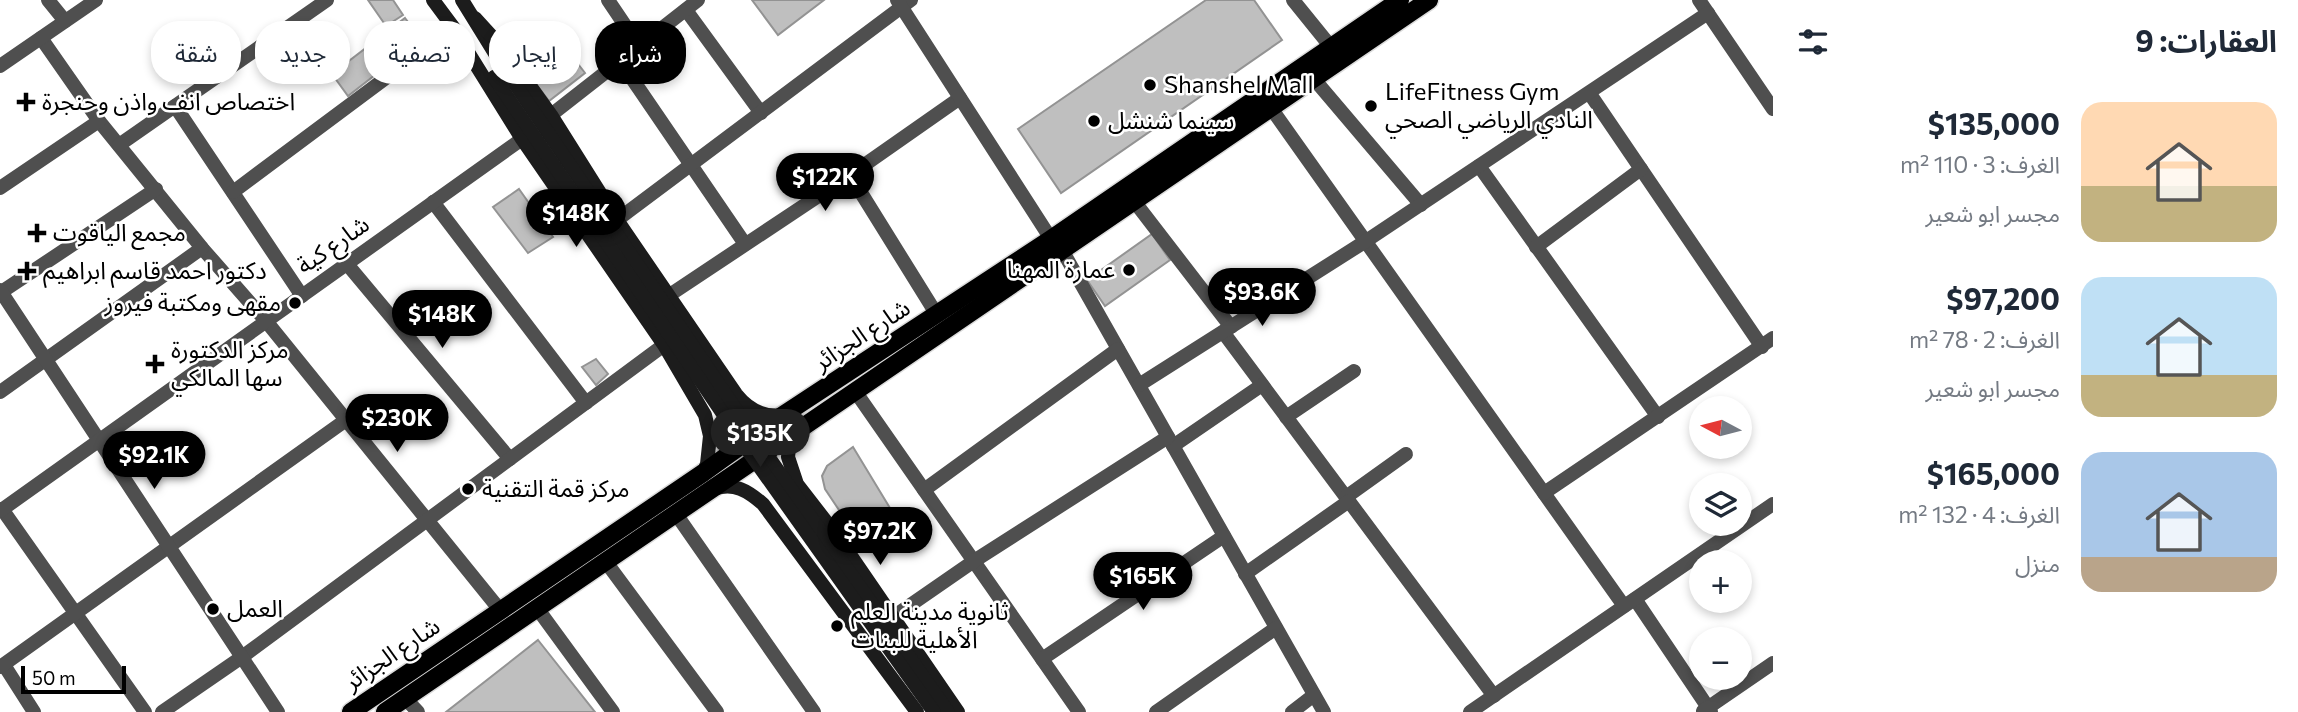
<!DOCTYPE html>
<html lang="ar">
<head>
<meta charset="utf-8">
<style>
	:root { --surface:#fff; --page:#f6f6f7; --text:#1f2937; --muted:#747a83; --accent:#000 }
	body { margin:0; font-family:Commissioner,"Noto Sans Arabic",sans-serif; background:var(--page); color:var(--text); direction:rtl; height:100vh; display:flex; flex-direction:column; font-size:26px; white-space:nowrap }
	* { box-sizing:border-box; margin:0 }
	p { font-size:23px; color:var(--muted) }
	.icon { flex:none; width:38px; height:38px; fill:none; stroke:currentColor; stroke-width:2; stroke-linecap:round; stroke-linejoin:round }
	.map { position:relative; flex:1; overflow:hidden; direction:ltr }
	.sheet { display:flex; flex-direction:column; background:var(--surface); width:525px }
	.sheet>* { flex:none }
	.banner { position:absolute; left:21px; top:21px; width:665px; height:63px; direction:rtl; display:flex; gap:14px }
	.needle { width:46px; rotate:277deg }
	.fabs { position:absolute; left:1689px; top:396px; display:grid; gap:14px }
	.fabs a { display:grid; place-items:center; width:63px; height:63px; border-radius:50%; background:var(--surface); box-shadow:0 4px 10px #0003; font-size:35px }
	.scale { position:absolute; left:21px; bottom:18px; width:105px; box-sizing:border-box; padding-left:7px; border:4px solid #000; border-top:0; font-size:19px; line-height:24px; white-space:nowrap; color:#000; -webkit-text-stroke:5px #fff; paint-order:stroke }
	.price { position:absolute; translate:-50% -60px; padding:0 16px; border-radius:24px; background:var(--accent); color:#fff; font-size:23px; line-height:46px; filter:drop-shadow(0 2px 4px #0008) }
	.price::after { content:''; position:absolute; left:50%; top:42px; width:21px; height:16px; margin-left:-10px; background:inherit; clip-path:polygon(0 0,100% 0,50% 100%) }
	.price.current { background:#222; color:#fff }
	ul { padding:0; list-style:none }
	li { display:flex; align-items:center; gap:21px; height:175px; padding:0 21px }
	li span { display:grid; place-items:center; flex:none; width:196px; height:140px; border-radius:21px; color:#555 }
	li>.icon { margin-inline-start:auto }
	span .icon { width:84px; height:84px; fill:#fffc; stroke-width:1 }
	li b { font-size:30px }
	h2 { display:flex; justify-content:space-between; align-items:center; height:84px; padding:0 21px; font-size:30px }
	.chip { padding:0 24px; border-radius:28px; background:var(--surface); box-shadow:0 4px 10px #0003; font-size:24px; line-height:63px }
	.chip.current { background:var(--accent); color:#fff }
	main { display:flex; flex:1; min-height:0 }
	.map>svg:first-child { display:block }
	.building { fill:#bfbfbf; stroke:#939393; stroke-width:2 }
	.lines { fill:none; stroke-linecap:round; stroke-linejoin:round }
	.primary-casing { stroke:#dbdbdb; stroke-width:21 }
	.minor { stroke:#4f4f4f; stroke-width:14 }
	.tertiary { stroke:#4f4f4f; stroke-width:14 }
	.secondary { stroke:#1c1c1c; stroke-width:14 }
	.primary { stroke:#000; stroke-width:18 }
	.secondary-bridge { stroke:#1c1c1c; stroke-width:14 }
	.poi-dot { fill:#000; stroke:#fff; stroke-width:2.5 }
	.labels { text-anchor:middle; stroke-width:5; stroke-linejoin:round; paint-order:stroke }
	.poi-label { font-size:24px; fill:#000; stroke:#fff; text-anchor:start }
	.street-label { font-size:24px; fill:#000; stroke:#fff }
</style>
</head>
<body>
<main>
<section class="sheet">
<h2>العقارات: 9<svg class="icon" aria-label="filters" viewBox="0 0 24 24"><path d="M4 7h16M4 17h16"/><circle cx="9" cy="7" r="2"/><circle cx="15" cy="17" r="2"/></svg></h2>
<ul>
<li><span style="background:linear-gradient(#ffd9b3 60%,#c2b280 0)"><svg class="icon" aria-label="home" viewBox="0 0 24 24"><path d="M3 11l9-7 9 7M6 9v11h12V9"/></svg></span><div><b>$135,000</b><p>الغرف: 3 · 110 m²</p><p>مجسر ابو شعير</p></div></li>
<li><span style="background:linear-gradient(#bfe0f5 70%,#c2b280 0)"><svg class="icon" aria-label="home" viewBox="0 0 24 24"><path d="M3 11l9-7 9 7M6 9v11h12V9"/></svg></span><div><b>$97,200</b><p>الغرف: 2 · 78 m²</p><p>مجسر ابو شعير</p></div></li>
<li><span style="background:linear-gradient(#a9c7e8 75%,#b9a48a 0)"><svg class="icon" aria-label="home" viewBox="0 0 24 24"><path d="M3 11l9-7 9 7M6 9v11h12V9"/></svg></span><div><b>$165,000</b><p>الغرف: 4 · 132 m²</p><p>منزل</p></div></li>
</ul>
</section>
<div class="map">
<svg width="1773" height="712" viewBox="0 0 1773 712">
	<rect width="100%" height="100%" fill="#fff"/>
	<!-- building -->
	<g class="building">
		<path d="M 368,0 L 393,0 L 403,15 L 386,26 Z"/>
		<path d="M 752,0 L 824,0 L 778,35 Z"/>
		<path d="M 1206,0 L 1254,0 L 1282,40 L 1061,193 L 1018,129 Z"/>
		<path d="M 405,18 L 421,39 L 348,96 L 332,74 Z"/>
		<path d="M 575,60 L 585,73 L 549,101 L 530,76 L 549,61 L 558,73 Z"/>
		<path d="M 519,189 L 553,237 L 528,253 L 493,207 Z"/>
		<path d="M 1152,234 L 1170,260 L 1105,306 L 1087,280 Z"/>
		<path d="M 596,359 L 608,374 L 596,385 L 582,367 Z"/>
		<path d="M 853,447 L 893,513 L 857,537 L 825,489 L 822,476 L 827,466 Z"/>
		<path d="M 538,640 L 595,712 L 446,712 Z"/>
	</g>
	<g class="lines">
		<!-- primary casing -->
		<g class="primary-casing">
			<g id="primary">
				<path d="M 351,712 L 703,473 L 783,415 L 1051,239 L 1400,0"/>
				<path d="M 385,712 L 1429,0"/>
			</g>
		</g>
		<!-- minor -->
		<g class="minor">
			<path d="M 48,0 L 65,21"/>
			<path d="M 608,0 L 639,46"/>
			<path d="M 1293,0 L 1331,47"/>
			<path d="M 1699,0 L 1773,109"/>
			<path d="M 686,10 L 761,113"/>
			<path d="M 41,38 L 99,121 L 202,248 L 266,321 L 500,610"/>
			<path d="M 620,61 L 745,244"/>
			<path d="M 1314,79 L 1421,205"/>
			<path d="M 1590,94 L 1762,347"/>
			<path d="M 175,106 L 302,296"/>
			<path d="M 1271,108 L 1624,606"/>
			<path d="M 119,145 L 327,0"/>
			<path d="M 1479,166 L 1658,417"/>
			<path d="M 850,175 L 937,315"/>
			<path d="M 0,188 L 99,121"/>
			<path d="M 233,192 L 453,28"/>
			<path d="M 1134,201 L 1231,327"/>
			<path d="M 433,202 L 586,403"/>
			<path d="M 617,220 L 911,0"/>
			<path d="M 1536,247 L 1641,169"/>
			<path d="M 1062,250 L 1324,712"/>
			<path d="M 347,264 L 510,459"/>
			<path d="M 0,293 L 156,189"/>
			<path d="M 668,296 L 850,175 L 960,98"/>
			<path d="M 1223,332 L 1494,696"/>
			<path d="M 1139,385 L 1366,241 L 1708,13"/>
			<path d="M 855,391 L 1079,712"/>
			<path d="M 0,392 L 202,248"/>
			<path d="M 1286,417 L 1354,371"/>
			<path d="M 1173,446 L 1262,385"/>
			<path d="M 924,490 L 1118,349"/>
			<path d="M 1544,493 L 1773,338"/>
			<path d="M 1346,497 L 1406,454"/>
			<path d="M 2,509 L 145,712"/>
			<path d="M 676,514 L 814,712"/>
			<path d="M 606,562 L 717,712"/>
			<path d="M 1245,574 L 1349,501"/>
			<path d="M 1635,599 L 1711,712"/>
			<path d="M 537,608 L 613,712"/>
			<path d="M 893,617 L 974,561 L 1168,437"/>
			<path d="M 1042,659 L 1224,536"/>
			<path d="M 4,665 L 34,712"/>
			<path d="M 0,667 L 346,420"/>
			<path d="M 405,698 L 418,712"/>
			<path d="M 1703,711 L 1773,663"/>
			<path d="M 162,712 L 242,657 L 664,345"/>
			<path d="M 1156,712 L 1276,628"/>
			<path d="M 1292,712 L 1314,695"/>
		</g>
		<!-- tertiary -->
		<g class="tertiary">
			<path d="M 897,0 L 1051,239"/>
			<path d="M 0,66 L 96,0"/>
			<path d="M 551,115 L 698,0"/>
			<path d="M 0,290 L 278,712"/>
			<path d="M 0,511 L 522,139"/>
			<path d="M 1470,712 L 1773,504"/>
		</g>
		<!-- secondary -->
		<g class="secondary">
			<path d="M 433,0 L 459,35"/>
			<path d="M 462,0 L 504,68"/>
			<path d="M 475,18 L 505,51 L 551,115 L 617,220 L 736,394 C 748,409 763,418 783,415"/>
			<path d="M 453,28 L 522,139 L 664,345 L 705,415 L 710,436 L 707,464 L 703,473"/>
			<path d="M 793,433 L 790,439 L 788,457 L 797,484 L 838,537 L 958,712"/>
			<path d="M 714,489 C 734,482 748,491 763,504 L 917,712"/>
		</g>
		<!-- primary -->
		<use href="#primary" class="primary"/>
		<!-- secondary-bridge -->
		<g class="secondary-bridge">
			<path d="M 504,68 L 760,445 L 948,712"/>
			<path d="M 494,77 L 749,452 L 934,712"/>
		</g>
	</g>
	<!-- markers -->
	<g class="poi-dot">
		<circle cx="1150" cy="85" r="7"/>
		<path d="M22.5 91.5h7v7h7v7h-7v7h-7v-7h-7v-7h7z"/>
		<circle cx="1371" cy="106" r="7"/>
		<circle cx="1094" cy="121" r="7"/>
		<path d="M33.5 222.5h7v7h7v7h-7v7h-7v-7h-7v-7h7z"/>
		<circle cx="1129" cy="270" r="7"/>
		<path d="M23.5 260.5h7v7h7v7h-7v7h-7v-7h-7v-7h7z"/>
		<circle cx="295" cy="303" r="7"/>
		<path d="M151.5 353.5h7v7h7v7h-7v7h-7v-7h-7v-7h7z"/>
		<circle cx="468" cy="489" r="7"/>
		<circle cx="213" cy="609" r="7"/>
		<circle cx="837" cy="626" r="7"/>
	</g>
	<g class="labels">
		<!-- poi labels -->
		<g class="poi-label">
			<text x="1164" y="93">Shanshel Mall</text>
			<text x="1385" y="100">LifeFitness Gym<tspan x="1385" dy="28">النادي الرياضي الصحي</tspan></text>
			<text x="42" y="110">اختصاص انف واذن وحنجرة</text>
			<text x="1108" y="129">سينما شنشل</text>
			<text x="53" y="241">مجمع الياقوت</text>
			<text x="1115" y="278" text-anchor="end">عمارة المهنا</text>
			<text x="43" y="279">دكتور احمد قاسم ابراهيم</text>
			<text x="281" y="311" text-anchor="end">مقهى ومكتبة فيروز</text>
			<text x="171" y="358">مركز الدكتورة<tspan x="171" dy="28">سها المالكي</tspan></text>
			<text x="482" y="497">مركز قمة التقنية</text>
			<text x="227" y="617">العمل</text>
			<text x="851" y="620">ثانوية مدينة العلم<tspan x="851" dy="28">الأهلية للبنات</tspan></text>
		</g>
		<!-- street labels -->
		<g class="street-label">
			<text transform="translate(333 245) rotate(-35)" y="8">شارع كية</text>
			<text transform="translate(862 335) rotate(-33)" y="8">شارع الجزائر</text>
			<text transform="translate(392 654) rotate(-34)" y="8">شارع الجزائر</text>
		</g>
	</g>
</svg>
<div class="fabs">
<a><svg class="needle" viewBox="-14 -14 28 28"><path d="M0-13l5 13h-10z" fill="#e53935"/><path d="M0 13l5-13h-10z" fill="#747a83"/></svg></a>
<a><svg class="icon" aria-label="layers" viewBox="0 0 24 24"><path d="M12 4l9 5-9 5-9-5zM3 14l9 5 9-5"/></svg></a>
<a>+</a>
<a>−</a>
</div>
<div class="scale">50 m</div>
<b class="price" style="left:825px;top:213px">$122K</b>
<b class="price" style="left:576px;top:249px">$148K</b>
<b class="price" style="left:1262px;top:328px">$93.6K</b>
<b class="price" style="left:442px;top:350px">$148K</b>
<b class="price" style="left:397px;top:454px">$230K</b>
<b class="price current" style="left:760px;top:469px">$135K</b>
<b class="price" style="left:154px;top:491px">$92.1K</b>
<b class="price" style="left:880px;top:567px">$97.2K</b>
<b class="price" style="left:1143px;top:612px">$165K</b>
<div class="banner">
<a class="chip current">شراء</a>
<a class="chip">إيجار</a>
<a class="chip">تصفية</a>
<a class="chip">جديد</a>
<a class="chip">شقة</a>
</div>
</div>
</main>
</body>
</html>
